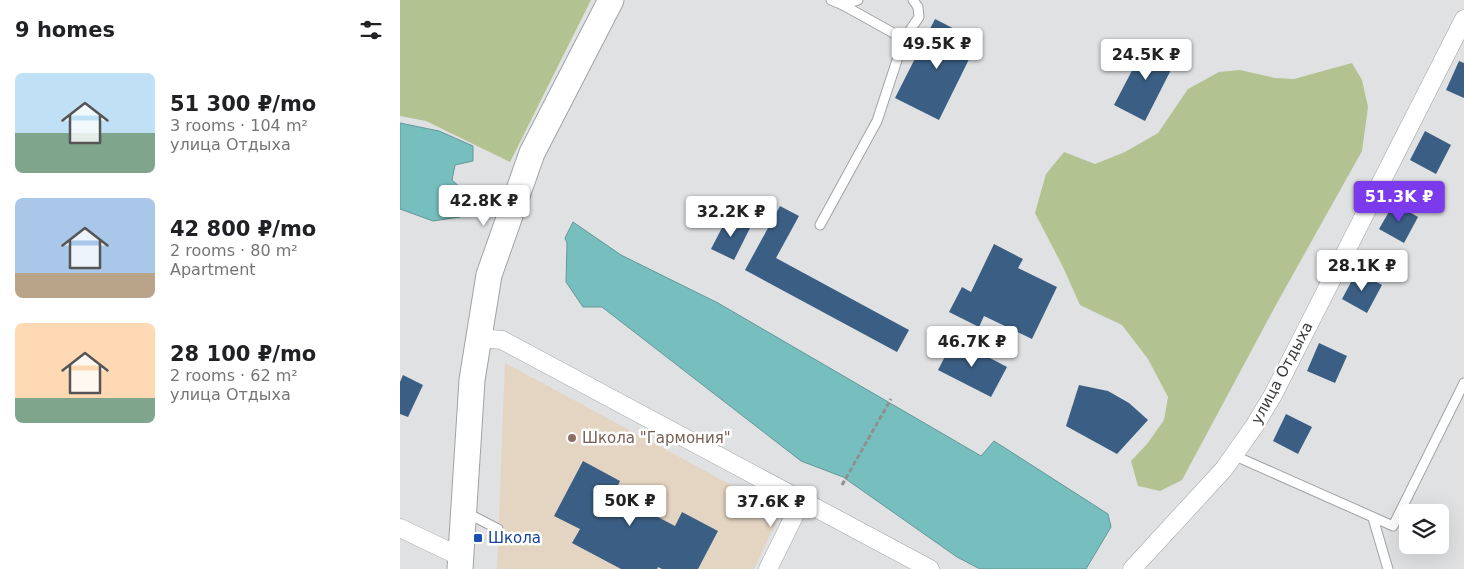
<!DOCTYPE html>
<html lang="en">
<head>
<meta charset="utf-8">
<style>
	:root { --surface:#fff; --page:#f2f2f2; --text:#202124; --muted:#757577; --accent:#7c3aed }
	body { margin:0; font-family:"DejaVu Sans",sans-serif; background:var(--page); color:var(--text); height:100vh; display:flex; flex-direction:column; font-size:19px; white-space:nowrap }
	* { box-sizing:border-box; margin:0 }
	p { font-size:16px; color:var(--muted) }
	.icon { flex:none; width:28px; height:28px; fill:none; stroke:currentColor; stroke-width:2; stroke-linecap:round; stroke-linejoin:round }
	.map { position:relative; flex:1; overflow:hidden }
	.drawer { display:flex; flex-direction:column; background:var(--surface); width:400px }
	.drawer>* { flex:none }
	.tools { position:absolute; left:999px; top:504px; display:grid; gap:10px }
	.tools a { display:grid; place-items:center; width:50px; height:50px; border-radius:8px; background:var(--surface); box-shadow:0 5px 20px #0002; font-size:25px }
	.price { position:absolute; translate:-50% -42px; padding:0 11px; border-radius:5px; background:#fff; color:#222; font-size:16px; line-height:32px; filter:drop-shadow(0 1px 2px #0008) }
	.price::after { content:''; position:absolute; left:50%; top:30px; width:15px; height:11px; margin-left:-8px; background:inherit; clip-path:polygon(0 0,100% 0,50% 100%) }
	.price.on { background:var(--accent); color:#fff }
	ul { padding:0; list-style:none }
	li { display:flex; align-items:center; gap:15px; height:125px; padding:0 15px }
	li span { display:grid; place-items:center; flex:none; width:140px; height:100px; border-radius:8px; color:#555 }
	li>.icon { margin-inline-start:auto }
	span .icon { width:60px; height:60px; fill:#fffc; stroke-width:1 }
	li b { font-size:21px }
	h2 { display:flex; justify-content:space-between; align-items:center; height:60px; padding:0 15px; font-size:21px }
	main { display:flex; flex:1; min-height:0 }
	.map>svg:first-child { display:block }
	.education { fill:#e4d4c2 }
	.green { fill:#b2c291 }
	.water { fill:#77bfbf; stroke:#649797 }
	.building { fill:#3b5f84 }
	.lines { fill:none; stroke-linecap:round; stroke-linejoin:round }
	.service-casing { stroke:#a0a2a4; stroke-width:11 }
	.minor-casing { stroke:#a0a2a4; stroke-width:19 }
	.secondary-casing { stroke:#a0a2a4; stroke-width:27 }
	.path { stroke:#8f9092; stroke-width:3; stroke-dasharray:5 2.5; stroke-linecap:butt }
	.service { stroke:#fff; stroke-width:9 }
	.minor { stroke:#fff; stroke-width:18 }
	.secondary { stroke:#fff; stroke-width:25 }
	.education-dot { fill:#8d6e63; stroke:#fff; stroke-width:2 }
	.transit-dot { fill:#1a4fb4; stroke:#fff; stroke-width:2 }
	.labels { text-anchor:middle; stroke-width:5; stroke-linejoin:round; paint-order:stroke }
	.street-label { font-size:15px; fill:#38393a; stroke:#fff }
	.education-label { font-size:15px; fill:#785e54; stroke:#fff; text-anchor:start }
	.transit-label { font-size:15px; fill:#164399; stroke:#fff; text-anchor:start }
</style>
</head>
<body>
<main>
<section class="drawer">
<h2>9 homes<svg class="icon" aria-label="filters" viewBox="0 0 24 24"><path d="M4 7h16M4 17h16"/><circle cx="9" cy="7" r="2"/><circle cx="15" cy="17" r="2"/></svg></h2>
<ul>
<li><span style="background:linear-gradient(#bfe0f5 60%,#7fa58c 0)"><svg class="icon" aria-label="home" viewBox="0 0 24 24"><path d="M3 11l9-7 9 7M6 9v11h12V9"/></svg></span><div><b>51 300 ₽/mo</b><p>3 rooms · 104 m²</p><p>улица Отдыха</p></div></li>
<li><span style="background:linear-gradient(#a9c7e8 75%,#b9a48a 0)"><svg class="icon" aria-label="home" viewBox="0 0 24 24"><path d="M3 11l9-7 9 7M6 9v11h12V9"/></svg></span><div><b>42 800 ₽/mo</b><p>2 rooms · 80 m²</p><p>Apartment</p></div></li>
<li><span style="background:linear-gradient(#ffd9b3 75%,#7fa58c 0)"><svg class="icon" aria-label="home" viewBox="0 0 24 24"><path d="M3 11l9-7 9 7M6 9v11h12V9"/></svg></span><div><b>28 100 ₽/mo</b><p>2 rooms · 62 m²</p><p>улица Отдыха</p></div></li>
</ul>
</section>
<div class="map">
<svg width="1064" height="569" viewBox="0 0 1064 569">
	<rect width="100%" height="100%" fill="#dfe1e3"/>
	<!-- education -->
	<path class="education" d="M 105,363 L 381,512 L 354,569 L 97,569 Z"/>
	<!-- green -->
	<g class="green">
		<path d="M 0,0 L 191,0 L 110,162 L 26,121 L 0,116 Z"/>
		<path d="M 952,63 L 962,80 L 968,107 L 962,151 L 877,303 L 782,480 L 760,491 L 738,486 L 731,461 L 747,444 L 764,420 L 768,397 L 748,359 L 722,325 L 680,305 L 663,267 L 635,213 L 646,174 L 664,152 L 695,164 L 725,152 L 758,133 L 788,89 L 819,72 L 840,70 L 875,78 L 894,79 Z"/>
	</g>
	<!-- water -->
	<g class="water">
		<path d="M 0,123 L 39,131 L 73,146 L 73,161 L 55,165 L 52,180 L 62,189 L 70,203 L 60,217 L 33,221 L 0,209 Z"/>
		<path d="M 173,222 L 221,255 L 318,303 L 581,456 L 594,441 L 708,514 L 711,527 L 686,569 L 580,569 L 557,557 L 443,477 L 401,461 L 202,307 L 183,307 L 166,282 L 167,243 L 165,238 Z"/>
	</g>
	<!-- building -->
	<g class="building">
		<path d="M 535,19 L 578,41 L 539,120 L 495,98 Z"/>
		<path d="M 748,40 L 778,56 L 745,121 L 714,105 Z"/>
		<path d="M 1059,61 L 1064,63 L 1064,98 L 1046,90 Z"/>
		<path d="M 1025,131 L 1051,145 L 1036,174 L 1010,160 Z"/>
		<path d="M 994,203 L 1018,217 L 1004,243 L 979,229 Z"/>
		<path d="M 380,206 L 399,216 L 376,258 L 509,330 L 497,352 L 345,270 Z"/>
		<path d="M 328,216 L 350,228 L 334,260 L 311,249 Z"/>
		<path d="M 594,244 L 623,259 L 618,268 L 657,287 L 632,339 L 584,316 L 579,327 L 549,312 L 562,287 L 571,292 Z"/>
		<path d="M 957,271 L 982,285 L 967,313 L 942,299 Z"/>
		<path d="M 554,339 L 607,367 L 591,397 L 538,370 Z"/>
		<path d="M 919,343 L 947,356 L 935,383 L 907,371 Z"/>
		<path d="M 3,375 L 23,385 L 8,417 L 0,414 L 0,382 Z"/>
		<path d="M 679,385 L 708,391 L 729,403 L 748,420 L 717,454 L 666,426 Z"/>
		<path d="M 886,414 L 912,427 L 898,454 L 873,441 Z"/>
		<path d="M 183,461 L 220,481 L 214,494 L 275,526 L 282,512 L 318,531 L 298,569 L 262,569 L 258,567 L 257,569 L 221,569 L 172,543 L 180,529 L 154,516 Z"/>
	</g>
	<g class="lines">
		<!-- service casing -->
		<g class="service-casing">
			<g id="service">
				<path d="M 443,5 L 458,0"/>
				<path d="M 504,39 L 519,17 L 518,7 L 513,0"/>
				<path d="M 420,225 L 477,121 L 504,39 L 443,5 L 431,0"/>
				<path d="M 833,455 L 993,526 L 1064,383"/>
				<path d="M 67,513 L 98,529"/>
				<path d="M 973,518 L 988,569"/>
			</g>
		</g>
		<!-- minor casing -->
		<g class="minor-casing">
			<g id="minor">
				<path d="M 79,338 L 102,340 L 530,569"/>
				<path d="M 0,528 L 61,557"/>
				<path d="M 368,569 L 402,500"/>
				<path d="M 732,569 L 824,469 L 855,425 L 873,395 L 1064,19"/>
			</g>
		</g>
		<!-- secondary casing -->
		<g class="secondary-casing">
			<path id="secondary" d="M 60,569 L 72,380 L 89,275 L 132,153 L 211,0"/>
		</g>
		<!-- path -->
		<path class="path" d="M 442,485 L 491,399"/>
		<!-- service -->
		<use href="#service" class="service"/>
		<!-- minor -->
		<use href="#minor" class="minor"/>
		<!-- secondary -->
		<use href="#secondary" class="secondary"/>
	</g>
	<!-- markers -->
	<circle class="education-dot" cx="172" cy="438" r="5"/>
	<rect class="transit-dot" x="73" y="533" width="10" height="10" rx="2.5"/>
	<g class="labels">
		<!-- street labels -->
		<g class="street-label">
			<text transform="translate(882 373) rotate(-62)" y="5">улица Отдыха</text>
		</g>
		<!-- education labels -->
		<g class="education-label">
			<text x="182" y="443">Школа "Гармония"</text>
		</g>
		<!-- transit labels -->
		<g class="transit-label">
			<text x="88" y="543">Школа</text>
		</g>
	</g>
</svg>
<div class="tools">
<a><svg class="icon" aria-label="layers" viewBox="0 0 24 24"><path d="M12 4l9 5-9 5-9-5zM3 14l9 5 9-5"/></svg></a>
</div>
<b class="price" style="left:537px;top:70px">49.5K ₽</b>
<b class="price" style="left:746px;top:81px">24.5K ₽</b>
<b class="price on" style="left:999px;top:223px">51.3K ₽</b>
<b class="price" style="left:84px;top:227px">42.8K ₽</b>
<b class="price" style="left:331px;top:238px">32.2K ₽</b>
<b class="price" style="left:962px;top:292px">28.1K ₽</b>
<b class="price" style="left:572px;top:368px">46.7K ₽</b>
<b class="price" style="left:230px;top:527px">50K ₽</b>
<b class="price" style="left:371px;top:528px">37.6K ₽</b>
</div>
</main>
</body>
</html>
